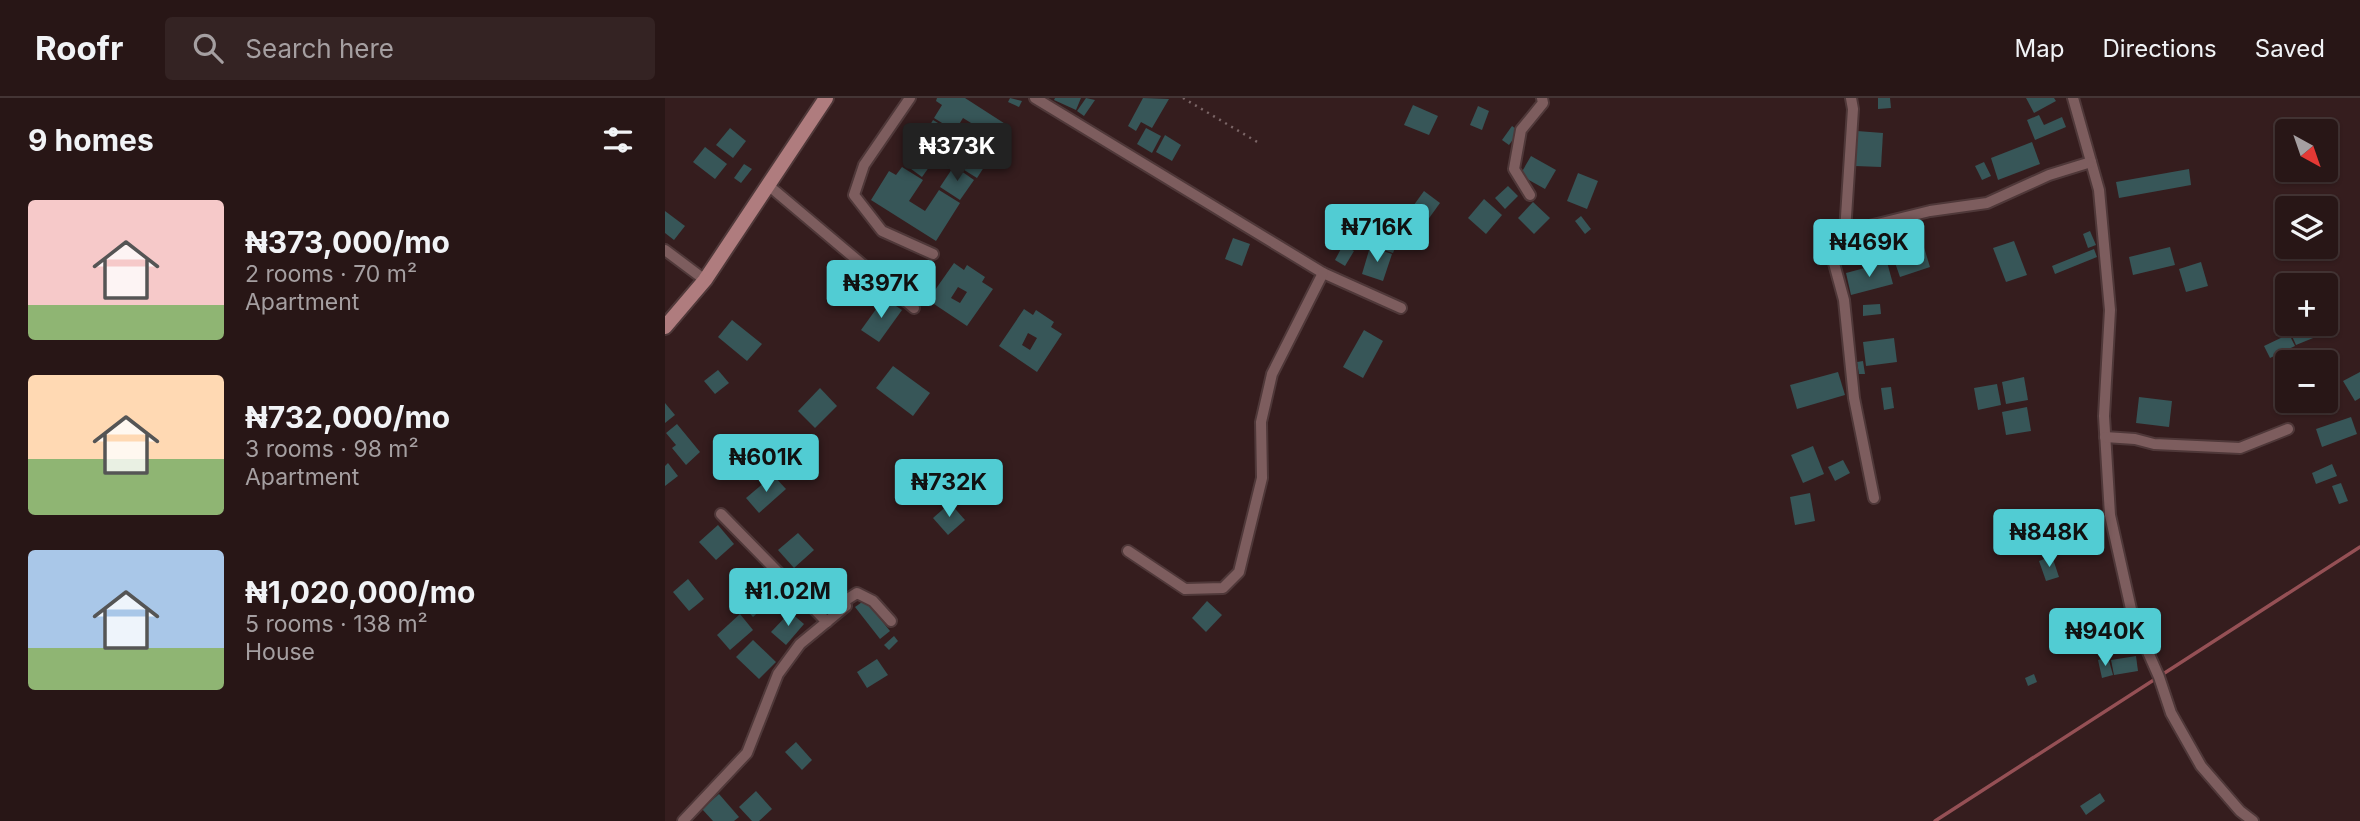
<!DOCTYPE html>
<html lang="en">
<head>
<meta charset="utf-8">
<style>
	:root { --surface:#281616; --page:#342323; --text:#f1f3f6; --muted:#a59fa1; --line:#443535; --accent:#51ccd3 }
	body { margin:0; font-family:Inter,sans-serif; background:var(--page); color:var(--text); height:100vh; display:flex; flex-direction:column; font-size:26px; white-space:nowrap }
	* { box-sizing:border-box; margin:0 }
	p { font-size:23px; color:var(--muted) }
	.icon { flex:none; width:38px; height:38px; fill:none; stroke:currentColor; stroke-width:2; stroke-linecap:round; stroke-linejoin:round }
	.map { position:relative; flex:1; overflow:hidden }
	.sheet { display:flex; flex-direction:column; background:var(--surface); width:665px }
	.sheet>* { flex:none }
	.needle { width:46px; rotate:140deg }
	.buttons { position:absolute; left:1610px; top:21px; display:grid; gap:14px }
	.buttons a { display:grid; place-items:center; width:63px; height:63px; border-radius:7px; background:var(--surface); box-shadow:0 2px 5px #0004,0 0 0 2px var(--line); font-size:35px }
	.price { position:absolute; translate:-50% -60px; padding:0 16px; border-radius:7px; background:var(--accent); color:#111; font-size:23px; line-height:46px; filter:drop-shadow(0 2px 4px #0008) }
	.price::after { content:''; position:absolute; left:50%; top:42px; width:21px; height:16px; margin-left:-10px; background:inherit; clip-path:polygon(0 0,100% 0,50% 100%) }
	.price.current { background:#222; color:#fff }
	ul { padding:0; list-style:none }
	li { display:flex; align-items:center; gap:21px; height:175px; padding:0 28px }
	li span { display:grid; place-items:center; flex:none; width:196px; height:140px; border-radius:7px; color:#555 }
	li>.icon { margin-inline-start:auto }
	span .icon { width:84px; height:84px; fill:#fffc; stroke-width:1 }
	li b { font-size:30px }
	h2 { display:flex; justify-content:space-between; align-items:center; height:84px; padding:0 28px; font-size:30px }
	header { display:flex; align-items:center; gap:42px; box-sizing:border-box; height:98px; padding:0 35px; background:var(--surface); border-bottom:2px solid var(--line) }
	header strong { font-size:33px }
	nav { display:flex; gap:38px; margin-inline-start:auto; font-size:24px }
	.search { width:490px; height:63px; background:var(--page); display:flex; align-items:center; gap:18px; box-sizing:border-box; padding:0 24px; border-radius:7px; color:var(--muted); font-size:26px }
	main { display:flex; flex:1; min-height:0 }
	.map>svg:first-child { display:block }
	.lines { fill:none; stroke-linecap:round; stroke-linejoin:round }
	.stream { stroke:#955055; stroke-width:3.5 }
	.building { fill:#375658; fill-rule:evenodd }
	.minor-casing { stroke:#4f3839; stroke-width:14 }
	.secondary-casing { stroke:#4f3839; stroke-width:18 }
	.path { stroke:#7b6667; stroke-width:2.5; stroke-dasharray:2 5; stroke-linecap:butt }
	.minor { stroke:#7d5d5e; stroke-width:10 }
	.secondary { stroke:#af7c7e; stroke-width:14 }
</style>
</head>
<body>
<header>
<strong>Roofr</strong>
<div class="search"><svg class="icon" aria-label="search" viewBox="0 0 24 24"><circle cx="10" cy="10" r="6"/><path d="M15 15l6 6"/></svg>Search here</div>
<nav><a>Map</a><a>Directions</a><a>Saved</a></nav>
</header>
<main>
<section class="sheet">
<h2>9 homes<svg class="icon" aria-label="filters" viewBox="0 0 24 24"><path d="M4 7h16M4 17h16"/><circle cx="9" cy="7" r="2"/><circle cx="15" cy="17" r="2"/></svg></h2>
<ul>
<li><span style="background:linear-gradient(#f6c9c9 75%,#8fb573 0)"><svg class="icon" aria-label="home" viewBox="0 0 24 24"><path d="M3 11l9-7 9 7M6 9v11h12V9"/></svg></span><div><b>₦373,000/mo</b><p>2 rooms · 70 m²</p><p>Apartment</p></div></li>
<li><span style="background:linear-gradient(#ffd9b3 60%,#8fb573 0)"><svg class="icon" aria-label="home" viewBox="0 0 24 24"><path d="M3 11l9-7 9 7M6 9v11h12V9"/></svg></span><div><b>₦732,000/mo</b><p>3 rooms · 98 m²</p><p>Apartment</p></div></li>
<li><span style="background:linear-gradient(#a9c7e8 70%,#8fb573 0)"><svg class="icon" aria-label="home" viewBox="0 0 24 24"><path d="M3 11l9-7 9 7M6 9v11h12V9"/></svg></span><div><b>₦1,020,000/mo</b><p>5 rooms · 138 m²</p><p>House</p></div></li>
</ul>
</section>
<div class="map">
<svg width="1695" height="723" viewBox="0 0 1695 723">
	<rect width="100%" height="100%" fill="#351d1e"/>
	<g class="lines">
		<!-- stream -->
		<path class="stream" d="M 1270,723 L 1695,449"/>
	</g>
	<!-- building -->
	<g class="building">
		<path d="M 272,0 L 300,0 L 345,29 L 312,80 L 288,65 L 311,28 L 298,20 L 290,33 L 269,20 L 277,7 L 271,3 Z"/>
		<path d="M 345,0 L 357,3 L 354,9 L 343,4 Z"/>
		<path d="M 390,0 L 416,0 L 411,12 L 389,2 Z"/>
		<path d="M 421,0 L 430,2 L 419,18 L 412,13 Z"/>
		<path d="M 478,0 L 504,1 L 487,30 L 476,24 L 471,33 L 463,28 Z"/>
		<path d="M 1213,0 L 1225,0 L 1226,10 L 1213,11 Z"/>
		<path d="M 1361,0 L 1389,0 L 1391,3 L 1369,15 Z"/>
		<path d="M 748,7 L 773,18 L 764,37 L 739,27 Z"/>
		<path d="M 813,8 L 824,13 L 817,32 L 805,27 Z"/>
		<path d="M 1374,17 L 1379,27 L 1397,19 L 1401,29 L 1370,42 L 1362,22 Z"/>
		<path d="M 268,22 L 288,34 L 275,56 L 255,44 Z"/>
		<path d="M 847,28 L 854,33 L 844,47 L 837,42 Z"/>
		<path d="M 65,30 L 81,43 L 68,60 L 51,47 Z"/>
		<path d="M 481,30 L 496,38 L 487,55 L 472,46 Z"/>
		<path d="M 1192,33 L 1218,35 L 1216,69 L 1190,68 Z"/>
		<path d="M 500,37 L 516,47 L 507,63 L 491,54 Z"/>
		<path d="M 1367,44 L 1375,66 L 1333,82 L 1326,60 Z"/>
		<path d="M 253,45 L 272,58 L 257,79 L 238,65 Z"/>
		<path d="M 40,49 L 62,66 L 50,81 L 28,64 Z"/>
		<path d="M 866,58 L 891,72 L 880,91 L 855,77 Z"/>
		<path d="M 1319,64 L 1326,78 L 1317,82 L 1310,68 Z"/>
		<path d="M 79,66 L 87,71 L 76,85 L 69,80 Z"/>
		<path d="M 289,68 L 309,82 L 295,102 L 275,89 Z"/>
		<path d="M 237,69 L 258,82 L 244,103 L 260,113 L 274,92 L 295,105 L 271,143 L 206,102 L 224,73 L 231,77 Z"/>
		<path d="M 1524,71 L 1526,87 L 1454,100 L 1451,84 Z"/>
		<path d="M 913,75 L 933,83 L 922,111 L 902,103 Z"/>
		<path d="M 843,88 L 853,98 L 840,111 L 830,100 Z"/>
		<path d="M 759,93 L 775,105 L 762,123 L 746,111 Z"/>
		<path d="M 819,101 L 837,117 L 821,136 L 803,120 Z"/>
		<path d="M 868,104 L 885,120 L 869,136 L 853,120 Z"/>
		<path d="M 0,113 L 20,128 L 9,142 L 0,135 Z"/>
		<path d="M 668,118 L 697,132 L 691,145 L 662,131 Z"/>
		<path d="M 916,118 L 926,131 L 920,136 L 910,123 Z"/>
		<path d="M 708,126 L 735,136 L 728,155 L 701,146 Z"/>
		<path d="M 1425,133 L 1431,147 L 1423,150 L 1418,136 Z"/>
		<path d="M 568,140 L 585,146 L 577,168 L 560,161 Z"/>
		<path d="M 1349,143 L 1362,177 L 1341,184 L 1328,150 Z"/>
		<path d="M 1258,146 L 1265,169 L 1235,179 L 1227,156 Z"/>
		<path d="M 678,147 L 689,153 L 680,168 L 670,162 Z"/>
		<path d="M 705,149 L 727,156 L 718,183 L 697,176 Z"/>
		<path d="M 1505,149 L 1510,167 L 1468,177 L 1464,159 Z"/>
		<path d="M 1429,151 L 1432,159 L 1390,176 L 1387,168 Z"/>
		<path d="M 1222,164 L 1228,186 L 1186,197 L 1181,175 Z"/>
		<path d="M 1536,164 L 1543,188 L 1521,194 L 1514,171 Z"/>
		<path d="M 289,165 L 299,172 L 302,167 L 320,179 L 317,184 L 328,191 L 302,228 L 263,202 ZM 293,189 L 302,194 L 295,205 L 286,200 Z"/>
		<path d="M 219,200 L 237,212 L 214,244 L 196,232 Z"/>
		<path d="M 1215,206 L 1216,216 L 1198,218 L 1198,207 Z"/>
		<path d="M 359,211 L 368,217 L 371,212 L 389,224 L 386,229 L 397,236 L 372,274 L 334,248 ZM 363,235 L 372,240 L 365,252 L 357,247 Z"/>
		<path d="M 67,222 L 97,246 L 82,263 L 53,239 Z"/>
		<path d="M 1649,229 L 1653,238 L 1631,247 L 1627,238 Z"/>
		<path d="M 699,232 L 718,243 L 698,280 L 678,269 Z"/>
		<path d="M 1624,236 L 1630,248 L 1605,260 L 1599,248 Z"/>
		<path d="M 1229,240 L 1232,264 L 1201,268 L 1198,244 Z"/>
		<path d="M 1198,263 L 1200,276 L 1194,276 L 1192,264 Z"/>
		<path d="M 228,268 L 265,295 L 248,318 L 211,290 Z"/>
		<path d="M 53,272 L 64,285 L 50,296 L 39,283 Z"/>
		<path d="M 1173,274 L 1180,297 L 1132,311 L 1125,287 Z"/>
		<path d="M 1695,274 L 1695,300 L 1690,303 L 1678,283 Z"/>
		<path d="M 1359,279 L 1363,302 L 1341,306 L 1337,284 Z"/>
		<path d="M 1332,286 L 1336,307 L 1313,312 L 1309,290 Z"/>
		<path d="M 1226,289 L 1229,310 L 1219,312 L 1216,290 Z"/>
		<path d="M 155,290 L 172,308 L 150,330 L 133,313 Z"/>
		<path d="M 1474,299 L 1507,303 L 1504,329 L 1471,325 Z"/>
		<path d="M 1630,303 L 1654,303 L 1655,306 L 1634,313 Z"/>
		<path d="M 0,305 L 10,317 L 0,325 Z"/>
		<path d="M 1362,309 L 1366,333 L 1341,337 L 1337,314 Z"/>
		<path d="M 1686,319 L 1692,336 L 1657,349 L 1651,331 Z"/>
		<path d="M 12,326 L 35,354 L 21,367 L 7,350 L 11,347 L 1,335 Z"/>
		<path d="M 1148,348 L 1159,376 L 1138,385 L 1126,357 Z"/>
		<path d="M 1178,362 L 1185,375 L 1170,383 L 1163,369 Z"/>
		<path d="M 3,365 L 13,378 L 0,388 L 0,368 Z"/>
		<path d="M 1667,366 L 1672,378 L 1651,386 L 1647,375 Z"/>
		<path d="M 108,377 L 121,391 L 94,415 L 81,400 Z"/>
		<path d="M 1676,385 L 1683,403 L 1674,406 L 1667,388 Z"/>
		<path d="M 1145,395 L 1150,423 L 1130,427 L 1125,399 Z"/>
		<path d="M 285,405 L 300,422 L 283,437 L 268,420 Z"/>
		<path d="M 53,427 L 69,446 L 51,462 L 34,444 Z"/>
		<path d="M 133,435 L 149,452 L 129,470 L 113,452 Z"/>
		<path d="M 1387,458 L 1394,479 L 1381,483 L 1374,463 Z"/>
		<path d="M 23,481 L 39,501 L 24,513 L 8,494 Z"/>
		<path d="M 102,484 L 113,496 L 88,519 L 77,507 Z"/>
		<path d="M 200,502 L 225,533 L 215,541 L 190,509 Z"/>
		<path d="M 542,503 L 557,517 L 541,534 L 527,520 Z"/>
		<path d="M 125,514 L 139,526 L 121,547 L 106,534 Z"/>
		<path d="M 75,516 L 88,532 L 65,552 L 52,537 Z"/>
		<path d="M 229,538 L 233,543 L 224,552 L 219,547 Z"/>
		<path d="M 88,542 L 111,564 L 94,581 L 71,559 Z"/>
		<path d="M 1471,558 L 1473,573 L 1449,577 L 1446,562 Z"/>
		<path d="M 1443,559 L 1448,577 L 1437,580 L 1433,562 Z"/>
		<path d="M 212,561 L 223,577 L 202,590 L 192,574 Z"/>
		<path d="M 1369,576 L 1372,584 L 1363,588 L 1360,580 Z"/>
		<path d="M 131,644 L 147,662 L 137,672 L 120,654 Z"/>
		<path d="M 91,693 L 107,711 L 94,723 L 87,723 L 74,709 Z"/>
		<path d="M 1435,695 L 1440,703 L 1421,717 L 1415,708 Z"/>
		<path d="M 54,696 L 74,719 L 69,723 L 48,723 L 37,711 Z"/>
	</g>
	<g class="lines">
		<!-- minor casing -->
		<g class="minor-casing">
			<g id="minor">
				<path d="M 245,0 L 199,67 L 189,97 L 217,133 L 268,156"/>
				<path d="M 370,0 L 658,175 L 736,210"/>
				<path d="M 1186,0 L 1188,11 L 1180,134 L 1167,158 L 1179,202 L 1189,300 L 1209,400"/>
				<path d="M 1408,0 L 1434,92 L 1445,212 L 1439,318 L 1445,417 L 1468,520 L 1494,579 L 1506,615 L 1536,668 L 1575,713 L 1588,723"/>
				<path d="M 103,87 L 249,210"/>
				<path d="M 865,97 L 849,71 L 856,32 L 878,5 L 877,0"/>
				<path d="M 1180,134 L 1265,113 L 1322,105 L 1384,77 L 1426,64"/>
				<path d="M 0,152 L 40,182"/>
				<path d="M 1440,339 L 1470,341 L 1489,346 L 1575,350 L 1623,331"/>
				<path d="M 56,416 L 162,524"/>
				<path d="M 463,453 L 520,491 L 558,490 L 574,474 L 597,380 L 596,324 L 607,276 L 658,175"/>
				<path d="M 173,507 L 192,495 L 208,503 L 226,523"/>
				<path d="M 18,723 L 82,655 L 113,576 L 135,546 L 181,508"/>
			</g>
		</g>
		<!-- secondary casing -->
		<g class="secondary-casing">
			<path id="secondary" d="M 0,229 L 40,182 L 161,0"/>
		</g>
		<!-- path -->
		<path class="path" d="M 518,0 L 594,45"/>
		<!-- minor -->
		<use href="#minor" class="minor"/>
		<!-- secondary -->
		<use href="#secondary" class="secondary"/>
	</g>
</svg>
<div class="buttons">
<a><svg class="needle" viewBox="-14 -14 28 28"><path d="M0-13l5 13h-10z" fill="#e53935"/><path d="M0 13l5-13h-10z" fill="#a59fa1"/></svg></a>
<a><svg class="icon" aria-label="layers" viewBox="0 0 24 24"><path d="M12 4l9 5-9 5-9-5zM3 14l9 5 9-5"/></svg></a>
<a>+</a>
<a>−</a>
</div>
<b class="price current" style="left:292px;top:85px">₦373K</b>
<b class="price" style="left:712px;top:166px">₦716K</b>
<b class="price" style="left:1204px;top:181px">₦469K</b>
<b class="price" style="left:216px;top:222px">₦397K</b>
<b class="price" style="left:101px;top:396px">₦601K</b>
<b class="price" style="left:284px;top:421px">₦732K</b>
<b class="price" style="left:1384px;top:471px">₦848K</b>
<b class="price" style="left:123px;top:530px">₦1.02M</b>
<b class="price" style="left:1440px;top:570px">₦940K</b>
</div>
</main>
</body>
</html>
